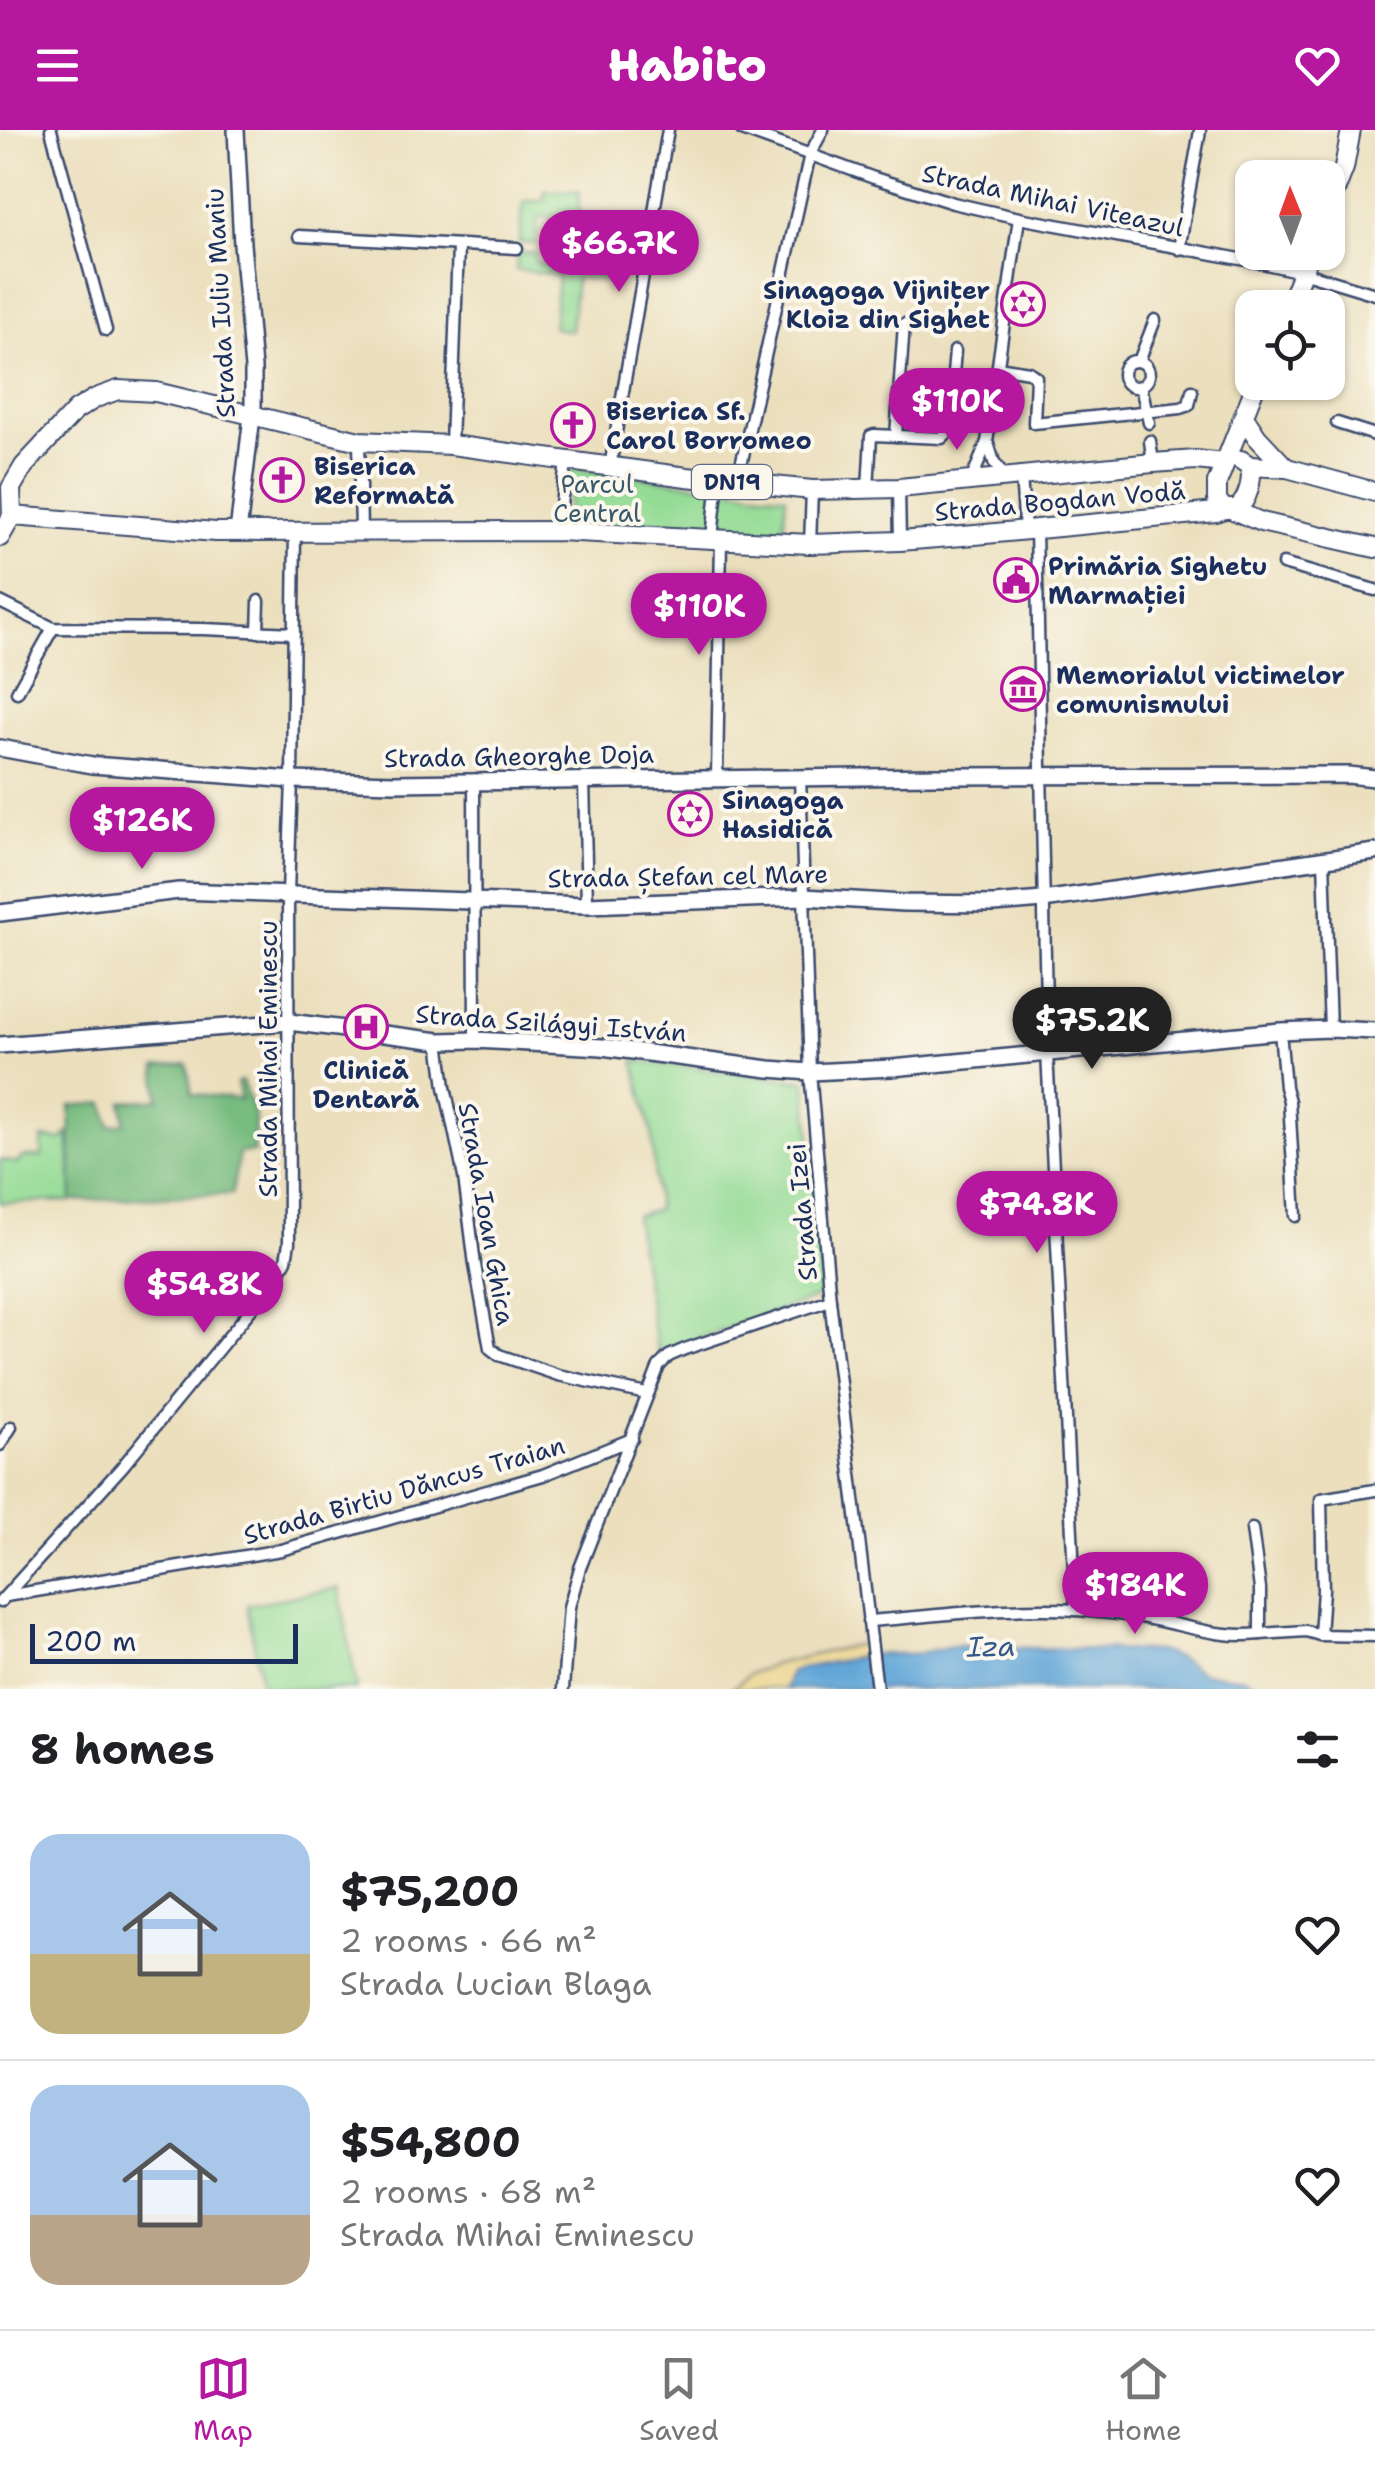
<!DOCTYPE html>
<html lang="en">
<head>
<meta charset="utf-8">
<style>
	:root { --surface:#fff; --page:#f2f2f2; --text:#202124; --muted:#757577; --line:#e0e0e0; --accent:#b5179e }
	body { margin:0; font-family:"Shantell Sans",sans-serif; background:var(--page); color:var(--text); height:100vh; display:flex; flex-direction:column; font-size:38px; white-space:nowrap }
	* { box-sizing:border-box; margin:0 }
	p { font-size:32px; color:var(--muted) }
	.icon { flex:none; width:55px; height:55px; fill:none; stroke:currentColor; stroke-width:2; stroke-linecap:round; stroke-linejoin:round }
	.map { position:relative; height:1559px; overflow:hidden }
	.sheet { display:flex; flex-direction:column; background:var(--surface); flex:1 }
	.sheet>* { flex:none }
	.needle { width:65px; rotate:359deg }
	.fabs { position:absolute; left:1235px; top:30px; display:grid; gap:20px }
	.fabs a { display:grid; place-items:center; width:110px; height:110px; border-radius:20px; background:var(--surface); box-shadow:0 2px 8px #0004; font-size:50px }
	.scale { position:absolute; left:30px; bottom:25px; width:268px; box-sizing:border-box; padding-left:10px; border:5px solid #1b2f5e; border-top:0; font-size:28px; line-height:35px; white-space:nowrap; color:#1b2f5e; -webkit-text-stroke:8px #fbf7ec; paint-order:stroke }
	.price { position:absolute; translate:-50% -85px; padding:0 22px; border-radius:35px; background:var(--accent); color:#fff; font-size:32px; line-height:65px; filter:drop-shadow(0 2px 5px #0008) }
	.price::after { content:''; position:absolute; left:50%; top:60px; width:30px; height:22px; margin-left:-15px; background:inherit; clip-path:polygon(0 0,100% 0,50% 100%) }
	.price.current { background:#222; color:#fff }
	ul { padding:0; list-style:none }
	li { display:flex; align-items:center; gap:30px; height:250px; padding:0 30px }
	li+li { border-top:2px solid var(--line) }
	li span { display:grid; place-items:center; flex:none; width:280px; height:200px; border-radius:30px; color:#555 }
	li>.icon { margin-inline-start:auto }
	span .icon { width:120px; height:120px; fill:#fffc; stroke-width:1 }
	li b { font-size:42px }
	h2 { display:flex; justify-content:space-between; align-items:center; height:120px; padding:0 30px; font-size:42px }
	header { display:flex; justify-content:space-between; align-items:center; height:130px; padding:0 30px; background:var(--accent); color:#fff; font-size:45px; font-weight:800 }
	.tab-bar { display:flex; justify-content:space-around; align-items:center; height:140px; border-top:2px solid var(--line); background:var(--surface); font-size:28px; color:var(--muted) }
	.tab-bar a { display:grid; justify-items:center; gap:5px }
	.tab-bar .current { color:var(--accent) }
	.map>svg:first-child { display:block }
	.green { fill:#94db95; stroke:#58857a; stroke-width:2.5 }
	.forest { fill:#77bb7e; stroke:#49756e; stroke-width:2.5 }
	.sand { fill:#eeda9e; stroke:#84847e; stroke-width:2.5 }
	.water { fill:#63a7d8; stroke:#3f6b9b; stroke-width:2.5 }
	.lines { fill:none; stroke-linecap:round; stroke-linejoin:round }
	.street-casing { stroke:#3a496c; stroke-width:15 }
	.secondary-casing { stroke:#3a496c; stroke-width:20 }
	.primary-casing { stroke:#3a496c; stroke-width:22 }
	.street { stroke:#fff; stroke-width:10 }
	.secondary { stroke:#fff; stroke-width:15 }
	.primary { stroke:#fff; stroke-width:18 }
	.labels { text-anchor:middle; stroke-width:8; stroke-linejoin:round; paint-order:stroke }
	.shield { fill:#fbf7ec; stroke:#5e6b89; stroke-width:2.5 }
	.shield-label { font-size:22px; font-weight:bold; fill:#1b2f5e }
	.street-label { font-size:25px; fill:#1b2f5e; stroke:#fbf7ec }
	.poi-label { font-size:25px; font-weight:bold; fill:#1b2f5e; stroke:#fbf7ec; text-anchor:start }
	.park-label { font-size:25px; fill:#395a6c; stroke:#fbf7ec }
	.water-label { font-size:28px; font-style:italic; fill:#345989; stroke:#fbf7ec }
</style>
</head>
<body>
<header><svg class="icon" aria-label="menu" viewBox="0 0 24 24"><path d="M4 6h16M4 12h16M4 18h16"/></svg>Habito<svg class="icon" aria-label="heart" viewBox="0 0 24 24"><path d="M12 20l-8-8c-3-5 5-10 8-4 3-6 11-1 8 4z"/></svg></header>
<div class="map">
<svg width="1375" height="1559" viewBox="0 0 1375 1559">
	<rect width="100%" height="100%" fill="#fbf7ec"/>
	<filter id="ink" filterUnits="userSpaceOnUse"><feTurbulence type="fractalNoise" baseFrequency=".01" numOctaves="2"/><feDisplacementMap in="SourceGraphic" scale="20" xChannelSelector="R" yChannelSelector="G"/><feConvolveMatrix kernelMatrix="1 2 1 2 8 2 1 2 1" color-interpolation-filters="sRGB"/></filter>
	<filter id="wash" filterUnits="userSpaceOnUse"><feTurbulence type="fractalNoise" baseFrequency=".0048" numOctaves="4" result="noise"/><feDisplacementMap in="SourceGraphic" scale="40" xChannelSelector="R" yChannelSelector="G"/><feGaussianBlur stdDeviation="2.25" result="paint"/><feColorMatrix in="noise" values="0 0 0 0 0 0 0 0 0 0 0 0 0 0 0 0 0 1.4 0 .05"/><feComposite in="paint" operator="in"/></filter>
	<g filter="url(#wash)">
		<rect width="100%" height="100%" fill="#ebdfbd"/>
		<!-- green -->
		<g class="green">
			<path d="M 545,61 L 579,61 L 579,87 L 538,87 L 535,114 L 519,113 L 524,71 L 544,71 Z"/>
			<path d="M 518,123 L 535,123 L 535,133 L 617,141 L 616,151 L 576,147 L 571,201 L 553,198 L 558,145 L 516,140 Z"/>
			<path d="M 571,338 L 786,366 L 783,406 L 566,396 Z"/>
			<path d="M 634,931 L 806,951 L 824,1165 L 658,1223 C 648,1178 643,1132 635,1086 L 657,1080 L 652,1004 Z"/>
			<path d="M 68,1003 L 72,1071 L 0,1073 L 0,1030 L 18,1033 L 22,1027 L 42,1027 L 42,1008 L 62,1010 Z"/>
			<path d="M 339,1458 L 357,1559 L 262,1559 L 247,1475 Z"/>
		</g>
		<!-- forest -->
		<path class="forest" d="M 187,934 L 192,964 L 241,969 L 237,953 L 242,951 L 255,985 L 254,1022 L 239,1023 L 232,1064 L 72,1071 L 70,976 L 104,973 L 110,996 L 125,993 L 122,972 L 159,969 L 156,937 Z"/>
		<!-- sand -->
		<path class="sand" d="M 867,1512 L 866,1527 L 827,1533 L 789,1546 L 785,1559 L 731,1559 L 751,1543 L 775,1534 Z"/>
		<!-- water -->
		<path class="water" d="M 953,1516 L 1158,1521 L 1179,1528 L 1203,1543 L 1244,1548 L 1264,1559 L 785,1559 L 790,1543 L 798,1539 L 875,1524 L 916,1524 Z"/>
	</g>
	<g filter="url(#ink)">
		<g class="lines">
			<!-- street casing -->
			<g class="street-casing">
				<g id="street">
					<path d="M 51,0 L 106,200"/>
					<path d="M 742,0 L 874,48 L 953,73 L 1019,88 L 1262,133 L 1302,142 L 1375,164"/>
					<path d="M 299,106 L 517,118"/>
					<path d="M 1179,119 L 1200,1"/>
					<circle cx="1136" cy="244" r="13"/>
					<path d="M 1139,231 L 1155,190"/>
					<path d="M 998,237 L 1029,242 L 1036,247 L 1034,293 L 1181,278 L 1189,275 L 1192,261"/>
					<path d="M 1141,256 L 1149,293"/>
					<path d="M 951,263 L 994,269"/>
					<path d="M 1337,293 L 1375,305"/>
					<path d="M 896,306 L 904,194"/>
					<path d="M 359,311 L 361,400"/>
					<path d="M 1150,311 L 1153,333"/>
					<path d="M 988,313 L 994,332 L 1005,347"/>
					<path d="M 451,315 L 458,116"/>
					<path d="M 610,337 L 668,0"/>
					<path d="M 1021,346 L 1025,400"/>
					<path d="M 971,351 L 987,312 L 1019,88"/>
					<path d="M 737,353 L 810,24 L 823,0"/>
					<path d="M 899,358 L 900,411"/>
					<path d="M 868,359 L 871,306 L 874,305 L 942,308 L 948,302 L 955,221"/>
					<path d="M 1036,399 L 1047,923 L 1076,1480"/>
					<path d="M 558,401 L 566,331"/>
					<path d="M 712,408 L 718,350"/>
					<path d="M 810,414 L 812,360"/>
					<path d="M 1283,434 L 1375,460"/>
					<path d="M 0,472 L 53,498 L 203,499 L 294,503"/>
					<path d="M 258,502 L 259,471"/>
					<path d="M 17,562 L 53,498"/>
					<path d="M 800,647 L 810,942 L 830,1170 L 877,1559"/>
					<path d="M 717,648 L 721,409"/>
					<path d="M 584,650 L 587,775"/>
					<path d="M 474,652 L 475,910"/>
					<path d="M 1324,730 L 1330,899"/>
					<path d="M 1280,901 L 1285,957 L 1289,971 L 1296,1086"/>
					<path d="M 439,911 L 445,957 L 464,1047 L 475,1135 L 490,1218 L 499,1225 L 558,1245 L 647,1264"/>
					<path d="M 0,1315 L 11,1297"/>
					<path d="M 6,1466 L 281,1420 L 543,1345 L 632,1309"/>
					<path d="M 0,1472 L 122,1337 L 275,1150 L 286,1130 L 289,1113 L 288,763 L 292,650 L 295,401"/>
					<path d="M 868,1491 C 937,1486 1007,1476 1077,1480 C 1099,1482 1123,1484 1146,1488 C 1185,1495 1220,1509 1260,1504 L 1260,1459 L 1252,1399"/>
					<path d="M 1260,1504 L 1306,1501 L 1320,1505 L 1375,1506"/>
					<path d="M 1320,1505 L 1323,1460 L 1321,1369 L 1375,1360"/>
					<path d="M 563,1559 L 569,1477 L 580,1438 L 659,1236 L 669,1226 L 685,1219 L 830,1170"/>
				</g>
			</g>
			<!-- secondary casing -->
			<g class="secondary-casing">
				<g id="secondary">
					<path d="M 236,0 L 242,114 L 253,238 L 253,278 L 238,402"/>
					<path d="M 0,618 L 92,635 L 292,650 L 394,653 L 935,646 L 1348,645 L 1375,648"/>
					<path d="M 0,783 L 179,761 L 587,775 L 804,767 L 904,773 L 994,774 L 1043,770 L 1375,722"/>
					<path d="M 0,915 L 289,892 L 439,911 L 475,910 L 602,917 L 769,939 L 810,942 L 892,938 L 1280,901 L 1330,899 L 1375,901"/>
				</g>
			</g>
			<!-- primary casing -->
			<g class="primary-casing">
				<g id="primary">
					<path d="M 1328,79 L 1344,38 L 1351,0"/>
					<path d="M 1288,178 L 1310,122"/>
					<path d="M 1244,287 L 1257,307 L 1286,338"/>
					<path d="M 1241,330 L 1250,336 L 1287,338 L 1375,362"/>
					<path d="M 1250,336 C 1253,351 1248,369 1237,379 L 1224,379 L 1217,370 L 1217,353 L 1257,252"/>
					<path d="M 1233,380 L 1261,392 L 1375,418"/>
					<path d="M 12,386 L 11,358 L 24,336 L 76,280 L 96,268 L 118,260 L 156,262 L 359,311 L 451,315 L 687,347 L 812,360 L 899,358 L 1153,333 L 1196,330 L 1224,333"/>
					<path d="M 12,386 L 216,402 L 558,401 L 810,414 L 900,411 L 975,405 L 1216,382 L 1224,379"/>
					<path d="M 0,407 L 12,386"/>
				</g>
			</g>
			<!-- street -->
			<use href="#street" class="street"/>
			<!-- secondary -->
			<use href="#secondary" class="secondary"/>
			<!-- primary -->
			<use href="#primary" class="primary"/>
		</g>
	</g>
	<!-- icons -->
	<defs>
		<g id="synagogue-ring" transform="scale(2.25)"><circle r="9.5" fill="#fbf7ec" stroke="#b5179e" stroke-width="1.5"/><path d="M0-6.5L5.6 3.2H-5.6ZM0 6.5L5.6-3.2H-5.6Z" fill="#b5179e"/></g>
		<g id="church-ring" transform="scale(2.25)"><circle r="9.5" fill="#fbf7ec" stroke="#b5179e" stroke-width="1.5"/><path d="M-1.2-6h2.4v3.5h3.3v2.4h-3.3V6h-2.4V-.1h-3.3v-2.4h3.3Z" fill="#b5179e"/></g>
		<g id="civic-ring" transform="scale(2.25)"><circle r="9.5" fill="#fbf7ec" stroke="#b5179e" stroke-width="1.5"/><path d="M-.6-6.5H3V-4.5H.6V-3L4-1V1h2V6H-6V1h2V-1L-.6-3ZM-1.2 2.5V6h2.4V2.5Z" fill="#b5179e"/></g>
		<g id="museum-ring" transform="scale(2.25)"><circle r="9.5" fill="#fbf7ec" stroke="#b5179e" stroke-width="1.5"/><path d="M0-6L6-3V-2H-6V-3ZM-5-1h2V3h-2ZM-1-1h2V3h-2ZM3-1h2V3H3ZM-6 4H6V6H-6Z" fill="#b5179e"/></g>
		<g id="hospital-ring" transform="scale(2.25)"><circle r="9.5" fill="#fbf7ec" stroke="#b5179e" stroke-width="1.5"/><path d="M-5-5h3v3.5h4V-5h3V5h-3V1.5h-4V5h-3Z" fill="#b5179e"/></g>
	</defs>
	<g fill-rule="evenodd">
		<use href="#synagogue-ring" x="1023" y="174"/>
		<use href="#church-ring" x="573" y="295"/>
		<use href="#church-ring" x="282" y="350"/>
		<use href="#civic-ring" x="1016" y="450"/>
		<use href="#museum-ring" x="1023" y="559"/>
		<use href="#synagogue-ring" x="690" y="684"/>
		<use href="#hospital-ring" x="366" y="897"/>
	</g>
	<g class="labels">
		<!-- shield labels -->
		<rect class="shield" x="692" y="335" width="80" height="34" rx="8"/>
		<g class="shield-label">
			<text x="732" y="360">DN19</text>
		</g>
		<!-- street labels -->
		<g class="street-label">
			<text transform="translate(1053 70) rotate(12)" y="9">Strada Mihai Viteazul</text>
			<text transform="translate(220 173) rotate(-93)" y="9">Strada Iuliu Maniu</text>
			<text transform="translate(1060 371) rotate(-5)" y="9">Strada Bogdan Vodă</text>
			<text transform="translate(519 626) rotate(-1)" y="9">Strada Gheorghe Doja</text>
			<text transform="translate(688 746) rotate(-1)" y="9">Strada Ștefan cel Mare</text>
			<text transform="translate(551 893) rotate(4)" y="9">Strada Szilágyi István</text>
			<text transform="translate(268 929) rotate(-90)" y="9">Strada Mihai Eminescu</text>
			<text transform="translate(802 1082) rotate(-95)" y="9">Strada Izei</text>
			<text transform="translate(487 1084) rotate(80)" y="9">Strada Ioan Ghica</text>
			<text transform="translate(404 1360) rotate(-16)" y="9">Strada Birtiu Dăncus Traian</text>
		</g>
		<!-- poi labels -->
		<g class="poi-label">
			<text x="990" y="169" text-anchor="end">Sinagoga Vijnițer<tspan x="990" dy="29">Kloiz din Sighet</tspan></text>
			<text x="606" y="290">Biserica Sf.<tspan x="606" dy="29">Carol Borromeo</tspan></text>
			<text x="314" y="345">Biserica<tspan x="314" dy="29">Reformată</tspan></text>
			<text x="1048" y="445">Primăria Sighetu<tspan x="1048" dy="29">Marmației</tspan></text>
			<text x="1056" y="554">Memorialul victimelor<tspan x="1056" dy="29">comunismului</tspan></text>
			<text x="722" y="679">Sinagoga<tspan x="722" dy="29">Hasidică</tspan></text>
			<text x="366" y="949" text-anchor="middle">Clinică<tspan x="366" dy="29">Dentară</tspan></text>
		</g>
		<!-- park labels -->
		<g class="park-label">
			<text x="597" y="363">Parcul<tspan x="597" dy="29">Central</tspan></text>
		</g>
		<!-- water labels -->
		<g class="water-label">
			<text transform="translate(991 1516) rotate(-1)" y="10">Iza</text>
		</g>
	</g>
</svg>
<div class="fabs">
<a><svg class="needle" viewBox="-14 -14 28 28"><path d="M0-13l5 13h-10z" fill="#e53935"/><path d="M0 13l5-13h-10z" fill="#757577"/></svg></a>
<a><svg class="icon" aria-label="locate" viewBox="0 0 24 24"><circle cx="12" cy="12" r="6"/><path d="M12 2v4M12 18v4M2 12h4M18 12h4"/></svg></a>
</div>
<div class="scale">200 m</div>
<b class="price" style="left:619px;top:165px">$66.7K</b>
<b class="price" style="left:957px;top:323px">$110K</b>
<b class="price" style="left:699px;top:528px">$110K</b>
<b class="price" style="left:142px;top:742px">$126K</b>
<b class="price current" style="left:1092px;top:942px">$75.2K</b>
<b class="price" style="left:1037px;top:1126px">$74.8K</b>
<b class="price" style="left:204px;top:1206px">$54.8K</b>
<b class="price" style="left:1135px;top:1507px">$184K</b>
</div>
<section class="sheet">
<h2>8 homes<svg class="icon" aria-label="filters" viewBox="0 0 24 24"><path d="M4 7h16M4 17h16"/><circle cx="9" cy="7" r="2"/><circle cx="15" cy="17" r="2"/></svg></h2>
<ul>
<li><span style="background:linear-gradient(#a9c7e8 60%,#c2b280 0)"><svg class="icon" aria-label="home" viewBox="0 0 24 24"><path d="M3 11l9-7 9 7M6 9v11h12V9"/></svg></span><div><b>$75,200</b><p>2 rooms · 66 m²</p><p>Strada Lucian Blaga</p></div><svg class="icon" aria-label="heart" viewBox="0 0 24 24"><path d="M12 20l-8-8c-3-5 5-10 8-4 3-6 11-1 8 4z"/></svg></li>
<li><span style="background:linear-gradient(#a9c7e8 65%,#b9a48a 0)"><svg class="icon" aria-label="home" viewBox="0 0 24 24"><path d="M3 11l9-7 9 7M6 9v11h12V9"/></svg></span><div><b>$54,800</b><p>2 rooms · 68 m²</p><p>Strada Mihai Eminescu</p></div><svg class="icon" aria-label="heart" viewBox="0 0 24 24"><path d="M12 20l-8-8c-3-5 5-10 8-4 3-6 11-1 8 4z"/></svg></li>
</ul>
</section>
<nav class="tab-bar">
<a class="current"><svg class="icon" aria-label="map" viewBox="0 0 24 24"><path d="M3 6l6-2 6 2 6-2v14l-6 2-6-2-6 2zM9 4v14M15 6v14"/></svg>Map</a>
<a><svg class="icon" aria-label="saved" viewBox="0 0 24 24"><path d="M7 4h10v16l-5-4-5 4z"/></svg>Saved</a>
<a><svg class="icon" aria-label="home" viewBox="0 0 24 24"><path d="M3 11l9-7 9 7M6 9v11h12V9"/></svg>Home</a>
</nav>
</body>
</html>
